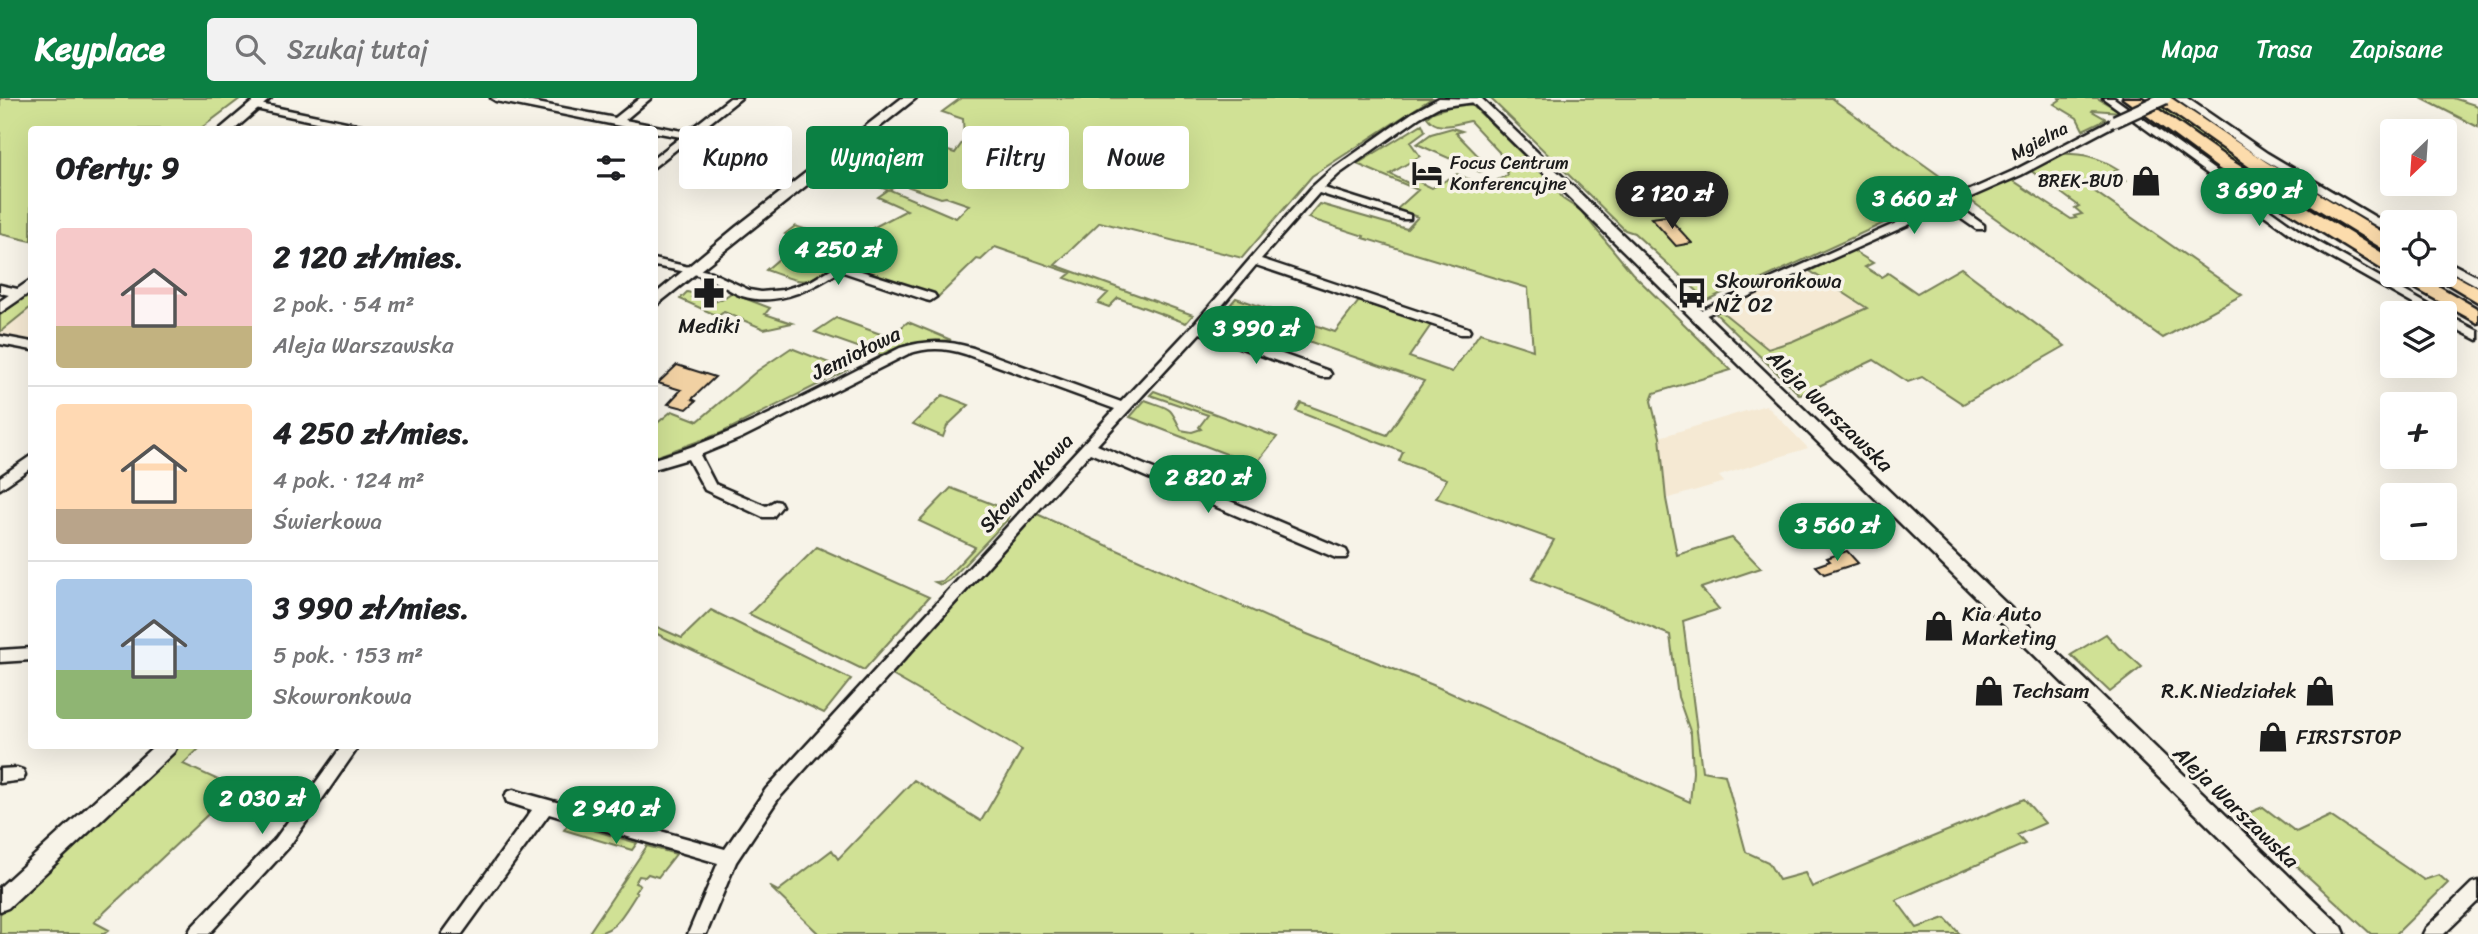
<!DOCTYPE html>
<html lang="pl">
<head>
<meta charset="utf-8">
<style>
	:root { --surface:#fff; --page:#f2f2f2; --text:#202124; --muted:#757577; --line:#e0e0e0; --accent:#0b8043 }
	body { margin:0; font-family:Sriracha,sans-serif; background:var(--page); color:var(--text); height:100vh; display:flex; flex-direction:column; font-size:26px; white-space:nowrap }
	* { box-sizing:border-box; margin:0 }
	p { font-size:23px; color:var(--muted) }
	.icon { flex:none; width:38px; height:38px; fill:none; stroke:currentColor; stroke-width:2; stroke-linecap:round; stroke-linejoin:round }
	.map { position:relative; flex:1; overflow:hidden }
	.sheet { position:absolute; left:28px; top:28px; width:630px; height:623px; display:flex; flex-direction:column; background:var(--surface); border-radius:7px; box-shadow:0 7px 28px #0002 }
	.sheet>* { flex:none }
	.banner { position:absolute; left:679px; top:28px; width:665px; height:63px; display:flex; gap:14px }
	.needle { width:46px; rotate:205deg }
	.controls { position:absolute; left:2380px; top:21px; display:grid; gap:14px }
	.controls a { display:grid; place-items:center; width:77px; height:77px; border-radius:7px; background:var(--surface); box-shadow:0 7px 28px #0002; font-size:35px }
	.price { position:absolute; translate:-50% -60px; padding:0 16px; border-radius:24px; background:var(--accent); color:#fff; font-size:23px; line-height:46px; filter:drop-shadow(0 2px 4px #0008) }
	.price::after { content:''; position:absolute; left:50%; top:42px; width:21px; height:16px; margin-left:-10px; background:inherit; clip-path:polygon(0 0,100% 0,50% 100%) }
	.price.active { background:#222; color:#fff }
	ul { padding:0; list-style:none }
	li { display:flex; align-items:center; gap:21px; height:175px; padding:0 28px }
	li+li { border-top:2px solid var(--line) }
	li span { display:grid; place-items:center; flex:none; width:196px; height:140px; border-radius:7px; color:#555 }
	li>.icon { margin-inline-start:auto }
	span .icon { width:84px; height:84px; fill:#fffc; stroke-width:1 }
	li b { font-size:30px }
	h2 { display:flex; justify-content:space-between; align-items:center; height:84px; padding:0 28px; font-size:30px }
	.chip { padding:0 24px; border-radius:7px; background:var(--surface); box-shadow:0 7px 28px #0002; font-size:24px; line-height:63px }
	.chip.active { background:var(--accent); color:#fff }
	header { display:flex; align-items:center; gap:42px; box-sizing:border-box; height:98px; padding:0 35px; background:var(--accent); color:#fff }
	header strong { font-size:33px }
	nav { display:flex; gap:38px; margin-inline-start:auto; font-size:24px }
	.search { width:490px; height:63px; background:var(--page); display:flex; align-items:center; gap:18px; box-sizing:border-box; padding:0 24px; border-radius:7px; color:var(--muted); font-size:26px }
	.map>svg:first-child { display:block }
	.built { fill:#f5e9d3 }
	.green { fill:#d0e195; stroke:#767e58; stroke-width:2; fill-rule:evenodd }
	.building { fill:#f1d1a3; stroke:#1c1c1c; stroke-width:2 }
	.lines { fill:none; stroke-linecap:round; stroke-linejoin:round }
	.minor-casing { stroke:#1c1c1c; stroke-width:5 }
	.tertiary-casing { stroke:#1c1c1c; stroke-width:5 }
	.primary-casing { stroke:#1c1c1c; stroke-width:5 }
	.minor { fill:#f7f3e8; fill-rule:evenodd }
	.tertiary { fill:#f7f3e8; fill-rule:evenodd }
	.primary { fill:#fcdcac; fill-rule:evenodd }
	.minor-bridge-casing { stroke:#1c1c1c; stroke-width:16; stroke-linecap:butt }
	.minor-bridge { stroke:#f7f3e8; stroke-width:11 }
	.labels { text-anchor:middle; stroke-width:7; stroke-linejoin:round; paint-order:stroke }
	.far-street-label { font-size:18px; fill:#1c1c1c; stroke:#f7f3e8 }
	.far-poi-label { font-size:18px; fill:#1c1c1c; stroke:#f7f3e8; text-anchor:start }
	.poi-label { font-size:21px; fill:#1c1c1c; stroke:#f7f3e8; text-anchor:start }
	.street-label { font-size:21px; fill:#1c1c1c; stroke:#f7f3e8 }
</style>
</head>
<body>
<header>
<strong>Keyplace</strong>
<div class="search"><svg class="icon" aria-label="search" viewBox="0 0 24 24"><circle cx="10" cy="10" r="6"/><path d="M15 15l6 6"/></svg>Szukaj tutaj</div>
<nav><a>Mapa</a><a>Trasa</a><a>Zapisane</a></nav>
</header>
<div class="map">
<svg width="2478" height="836" viewBox="0 0 2478 836">
	<rect width="100%" height="100%" fill="#f7f3e8"/>
	<filter id="ink" filterUnits="userSpaceOnUse"><feTurbulence type="fractalNoise" baseFrequency=".0143" numOctaves="2"/><feDisplacementMap in="SourceGraphic" scale="14" xChannelSelector="R" yChannelSelector="G"/><feConvolveMatrix kernelMatrix="1 2 1 2 8 2 1 2 1" color-interpolation-filters="sRGB"/></filter>
	<g filter="url(#ink)">
		<!-- built -->
		<g class="built">
			<path d="M 1807,174 L 1867,210 L 1793,243 L 1768,251 L 1721,213 Z"/>
			<path d="M 31,209 L 31,243 L 0,237 L 0,235 Z"/>
			<path d="M 1766,307 L 1808,350 L 1719,378 L 1724,384 L 1666,401 L 1660,339 Z"/>
		</g>
		<!-- green -->
		<g class="green">
			<path d="M 0,0 L 241,0 L 200,31 L 32,32 L 31,143 L 0,136 Z"/>
			<path d="M 961,0 L 1432,0 L 1312,78 L 1242,160 L 1100,124 L 1055,167 L 1193,217 L 1186,225 L 1118,200 L 1109,209 L 1098,205 L 1108,195 L 1065,180 L 1071,175 L 995,149 L 981,162 L 977,161 L 938,199 L 839,165 C 803,188 806,186 766,172 L 801,142 L 785,136 L 795,128 L 846,144 L 907,112 L 878,99 L 888,92 L 865,84 L 900,61 L 917,66 L 938,50 L 955,55 L 964,42 L 963,21 L 942,14 ZM 898,85 L 941,100 L 946,99 L 969,107 L 956,120 L 890,92 Z"/>
			<path d="M 1490,0 L 1831,0 L 1958,91 L 1751,186 L 1737,188 L 1707,202 L 1634,135 L 1625,132 Z"/>
			<path d="M 2059,0 L 2097,0 L 2121,14 L 2093,12 L 2092,13 L 2106,21 L 2083,32 L 2077,20 L 2054,6 L 2060,2 Z"/>
			<path d="M 2137,0 L 2153,0 L 2316,108 L 2392,153 L 2392,166 L 2284,101 Z"/>
			<path d="M 2421,0 L 2453,0 L 2478,8 L 2478,29 Z"/>
			<path d="M 1462,5 L 1472,7 L 1553,86 L 1563,101 L 1581,113 L 1632,175 L 1731,272 L 1654,295 L 1651,303 L 1660,339 L 1666,401 L 1677,457 L 1732,440 L 1761,470 L 1701,490 L 1719,511 L 1683,523 L 1702,673 L 1725,677 L 1746,754 L 1768,764 L 1779,782 L 1805,775 L 1812,789 L 2024,701 L 2045,725 L 2017,737 L 2025,746 L 1896,802 L 1917,830 L 1945,820 L 1960,836 L 819,836 L 769,788 L 778,793 L 832,752 L 838,761 L 914,682 L 981,723 L 1022,652 L 892,577 L 1037,416 L 1280,525 L 1433,587 L 1690,704 L 1693,674 L 1691,636 L 1678,599 L 1670,537 L 1532,481 L 1554,442 L 1436,400 L 1447,381 L 1399,363 L 1403,354 L 1296,313 L 1301,305 L 1387,337 L 1424,283 L 1224,214 L 1236,200 L 1335,234 L 1359,203 L 1431,227 L 1409,259 L 1452,274 L 1480,235 L 1533,252 L 1528,190 L 1363,140 L 1364,138 L 1308,120 L 1320,106 L 1407,131 L 1418,119 L 1396,112 L 1418,92 L 1357,66 L 1422,26 L 1425,33 L 1410,44 L 1420,58 L 1390,76 L 1410,86 L 1415,82 L 1432,90 L 1457,76 L 1477,85 L 1487,86 L 1486,82 L 1492,85 L 1508,77 L 1499,54 L 1470,23 C 1455,26 1437,34 1427,19 L 1433,14 Z"/>
			<path d="M 1452,30 L 1462,33 L 1456,35 L 1489,69 L 1480,74 L 1417,46 L 1431,36 Z"/>
			<path d="M 2059,56 C 2082,55 2099,59 2118,71 L 2112,75 L 2126,83 L 2094,93 L 2242,197 L 2163,240 L 1967,100 L 2009,80 L 2071,121 L 2076,120 L 2074,118 L 2082,116 L 2075,110 L 2079,108 L 2030,72 Z"/>
			<path d="M 1852,152 L 1873,165 L 1865,169 L 1881,179 L 1888,175 L 1917,195 L 1961,170 L 2065,248 L 1963,306 L 1922,279 L 1908,284 L 1874,262 L 1800,297 L 1715,215 L 1721,213 L 1768,251 L 1793,243 L 1867,210 L 1810,173 Z"/>
			<path d="M 31,194 L 31,209 L 0,234 L 0,217 Z"/>
			<path d="M 687,194 L 696,196 L 692,199 C 712,202 710,210 731,195 L 770,210 L 765,216 L 792,225 L 764,231 L 724,214 L 718,218 L 680,201 Z"/>
			<path d="M 836,220 L 889,239 L 908,224 L 951,242 L 910,245 L 880,257 L 815,234 Z"/>
			<path d="M 791,250 L 847,272 L 721,335 L 655,359 L 655,327 L 672,313 L 698,323 L 757,273 Z"/>
			<path d="M 1154,293 L 1277,339 L 1255,367 L 1130,319 L 1145,302 C 1172,312 1169,307 1181,332 L 1192,334 L 1201,331 L 1199,329 L 1208,317 L 1150,297 Z"/>
			<path d="M 943,297 L 969,307 L 947,328 L 943,339 L 913,326 Z"/>
			<path d="M 951,390 L 1008,412 L 1009,420 L 950,482 L 941,487 L 935,484 L 943,483 L 975,449 L 919,423 Z"/>
			<path d="M 817,449 L 929,499 L 864,572 L 749,516 Z"/>
			<path d="M 711,512 L 851,581 L 824,615 L 655,535 L 655,528 L 682,540 Z"/>
			<path d="M 2106,536 L 2119,551 L 2122,551 L 2142,569 L 2110,594 L 2071,557 Z"/>
			<path d="M 180,648 L 202,648 L 183,666 L 236,690 L 94,824 L 109,832 L 104,836 L 0,836 L 0,816 Z"/>
			<path d="M 2217,687 L 2246,716 L 2263,709 L 2296,734 L 2330,718 L 2424,782 L 2439,777 L 2448,785 L 2396,836 L 2371,836 L 2211,690 Z"/>
			<path d="M 569,725 L 637,745 L 632,752 L 564,732 Z"/>
			<path d="M 647,748 L 676,756 L 658,779 L 648,776 L 645,779 L 639,778 L 635,785 L 640,787 L 635,794 L 637,795 C 622,818 615,836 588,836 Z"/>
		</g>
		<!-- building -->
		<g class="building">
			<path d="M 1667,118 L 1692,145 L 1676,148 L 1651,120 Z"/>
			<path d="M 677,267 L 715,279 L 692,301 L 696,303 L 687,311 L 668,306 L 681,292 L 658,285 Z"/>
			<path d="M 1847,453 L 1858,465 L 1824,476 L 1816,468 L 1830,463 L 1827,460 Z"/>
		</g>
		<g class="lines">
			<!-- minor casing -->
			<g class="minor-casing">
				<g id="minor">
					<path d="M 491,0 L 511,0 L 615,20 L 640,0 L 651,0 L 625,22 L 687,34 L 730,0 L 741,0 L 654,69 L 654,60 L 681,39 L 654,34 L 654,32 L 640,32 L 496,3 Z"/>
					<path d="M 1439,0 L 1480,1 L 1475,4 L 1438,9 L 1420,19 L 1339,76 L 1324,90 L 1410,117 L 1410,121 L 1402,121 L 1319,95 L 1261,161 L 1468,230 L 1470,233 L 1468,236 L 1460,236 L 1256,167 L 1205,228 L 1329,273 L 1331,276 L 1329,279 L 1321,279 L 1200,235 L 1097,347 L 1346,452 L 1348,456 L 1346,460 L 1336,460 L 1090,355 L 778,701 L 736,764 L 706,836 L 688,836 L 718,765 L 549,716 L 462,836 L 442,836 L 532,712 L 507,704 L 505,699 L 507,694 L 513,692 L 725,751 L 766,691 L 1115,311 L 965,256 C 945,250 928,249 908,256 L 741,340 L 700,357 L 715,386 L 766,408 L 775,403 L 780,404 L 782,408 L 773,419 L 763,419 L 705,392 L 688,361 L 654,371 L 654,361 C 741,336 820,290 900,250 C 926,242 947,242 973,250 L 1121,304 L 1196,224 L 1312,89 L 1331,72 L 1412,15 Z"/>
					<path d="M 2103,0 L 2114,0 L 2304,136 L 2443,215 L 2429,215 L 2296,140 Z"/>
					<path d="M 2175,0 L 2187,0 L 2267,55 L 2392,129 L 2392,137 L 2259,59 Z"/>
					<path d="M 255,5 L 370,29 L 375,32 L 353,32 L 251,10 L 250,8 Z"/>
					<path d="M 2115,20 L 2120,23 L 2119,25 L 2021,77 L 1955,106 L 1984,127 L 1984,131 L 1976,131 L 1946,110 L 1702,219 L 1694,219 L 1692,216 L 2013,73 Z"/>
					<path d="M 654,161 L 711,174 L 749,192 L 761,194 L 783,192 L 811,183 L 839,166 L 934,196 L 936,199 L 930,203 L 926,202 L 840,173 C 813,191 776,209 742,198 C 729,193 717,183 703,179 C 688,173 670,171 654,168 Z"/>
					<path d="M 2445,162 L 2478,179 L 2478,188 L 2445,170 Z"/>
					<path d="M 0,187 L 22,192 L 24,195 L 18,199 L 0,195 Z"/>
					<path d="M 2445,216 L 2478,233 L 2478,242 L 2445,225 Z"/>
					<path d="M 0,238 L 32,244 L 32,252 L 0,246 Z"/>
					<path d="M 32,357 L 32,369 L 0,391 L 0,379 Z"/>
					<path d="M 32,550 L 32,562 L 0,564 L 0,552 Z"/>
					<path d="M 342,648 L 359,648 L 288,750 L 209,836 L 188,836 L 191,830 L 276,740 Z"/>
					<path d="M 17,670 L 23,672 L 25,677 L 23,682 L 0,685 L 0,671 Z"/>
					<path d="M 2478,783 L 2478,803 L 2444,836 L 2423,836 L 2426,830 L 2472,785 Z"/>
				</g>
			</g>
			<!-- tertiary casing -->
			<g class="tertiary-casing">
				<g id="tertiary">
					<path d="M 257,0 L 271,0 L 234,32 L 219,32 Z"/>
					<path d="M 902,0 L 916,0 L 654,209 L 654,197 L 736,129 Z"/>
					<path d="M 1468,0 L 1481,0 L 2342,829 L 2345,836 L 2318,836 Z"/>
					<path d="M 32,181 L 32,193 L 0,215 L 0,203 Z"/>
					<path d="M 154,648 L 177,648 L 174,654 L 8,810 L 0,813 L 0,789 Z"/>
				</g>
			</g>
			<!-- primary casing -->
			<g class="primary-casing">
				<g id="primary">
					<path d="M 2123,0 L 2142,0 L 2230,62 L 2392,161 L 2392,175 L 2385,173 L 2218,70 Z"/>
					<path d="M 2152,0 L 2171,0 L 2266,64 L 2392,140 L 2392,153 L 2385,152 L 2254,72 Z"/>
					<path d="M 2445,172 L 2478,190 L 2478,204 L 2433,177 L 2445,177 Z"/>
					<path d="M 2397,177 L 2419,177 L 2478,211 L 2478,225 L 2399,181 Z"/>
				</g>
			</g>
			<!-- minor -->
			<use href="#minor" class="minor"/>
			<!-- tertiary -->
			<use href="#tertiary" class="tertiary"/>
			<!-- primary -->
			<use href="#primary" class="primary"/>
			<!-- minor-bridge casing -->
			<g class="minor-bridge-casing">
				<path id="minor-bridge" d="M 2115,23 L 2165,0"/>
			</g>
			<!-- minor-bridge -->
			<use href="#minor-bridge" class="minor-bridge"/>
		</g>
	</g>
	<!-- icons -->
	<defs>
		<g id="hotel-bare" transform="scale(2.415)"><path d="M-6-4.5h1.5V1H6V5H4.5V3h-9V5H-6ZM-4 0a1.8 1.8 0 1 1 3.6 0ZM.5 0V-2.5h3Q6-2.5 6 0Z" fill="#1c1c1c" stroke="#f7f3e8" stroke-width="2.5" paint-order="stroke"/></g>
		<g id="shop-bare" transform="scale(2.415)"><path d="M-5-2.5h2.3a2.7 3.5 0 0 1 5.4 0H5L5.5 6h-11ZM-1.5-2.5h3a1.5 2.3 0 0 0-3 0Z" fill="#1c1c1c" stroke="#f7f3e8" stroke-width="2.5" paint-order="stroke"/></g>
		<g id="pharmacy-bare" transform="scale(2.415)"><path d="M-2-6h4v4h4v4h-4v4h-4v-4h-4v-4h4Z" fill="#1c1c1c" stroke="#f7f3e8" stroke-width="2.5" paint-order="stroke"/></g>
		<g id="bus-bare" transform="scale(2.415)"><path d="M-5-6H5V4H4V6H2V4H-2V6H-4V4H-5ZM-3.5-4V0h7V-4ZM-3.5 1.2v1.5H-2V1.2ZM2 1.2v1.5H3.5V1.2Z" fill="#1c1c1c" stroke="#f7f3e8" stroke-width="2.5" paint-order="stroke"/></g>
	</defs>
	<g fill-rule="evenodd">
		<use href="#hotel-bare" x="1427" y="75"/>
		<use href="#shop-bare" x="2146" y="83"/>
		<use href="#pharmacy-bare" x="709" y="195"/>
		<use href="#bus-bare" x="1692" y="195"/>
		<use href="#shop-bare" x="1939" y="528"/>
		<use href="#shop-bare" x="1989" y="593"/>
		<use href="#shop-bare" x="2320" y="593"/>
		<use href="#shop-bare" x="2273" y="639"/>
	</g>
	<g class="labels">
		<!-- far-street labels -->
		<g class="far-street-label">
			<text transform="translate(2039 43) rotate(-28)" y="6">Mgielna</text>
		</g>
		<!-- far-poi labels -->
		<g class="far-poi-label">
			<text x="1450" y="71">Focus Centrum<tspan x="1450" dy="21">Konferencyjne</tspan></text>
			<text x="2123" y="89" text-anchor="end">BREK-BUD</text>
		</g>
		<!-- poi labels -->
		<g class="poi-label">
			<text x="1715" y="190">Skowronkowa<tspan x="1715" dy="24">NŻ 02</tspan></text>
			<text x="709" y="235" text-anchor="middle">Mediki</text>
			<text x="1962" y="523">Kia Auto<tspan x="1962" dy="24">Marketing</tspan></text>
			<text x="2012" y="600">Techsam</text>
			<text x="2297" y="600" text-anchor="end">R.K.Niedziałek</text>
			<text x="2296" y="646">FIRSTSTOP</text>
		</g>
		<!-- street labels -->
		<g class="street-label">
			<text transform="translate(856 255) rotate(-26)" y="7">Jemiołowa</text>
			<text transform="translate(1830 313) rotate(44)" y="7">Aleja Warszawska</text>
			<text transform="translate(1026 385) rotate(-47)" y="7">Skowronkowa</text>
			<text transform="translate(2236 709) rotate(44)" y="7">Aleja Warszawska</text>
		</g>
	</g>
</svg>
<div class="controls">
<a><svg class="needle" viewBox="-14 -14 28 28"><path d="M0-13l5 13h-10z" fill="#e53935"/><path d="M0 13l5-13h-10z" fill="#757577"/></svg></a>
<a><svg class="icon" aria-label="locate" viewBox="0 0 24 24"><circle cx="12" cy="12" r="6"/><path d="M12 2v4M12 18v4M2 12h4M18 12h4"/></svg></a>
<a><svg class="icon" aria-label="layers" viewBox="0 0 24 24"><path d="M12 4l9 5-9 5-9-5zM3 14l9 5 9-5"/></svg></a>
<a>+</a>
<a>−</a>
</div>
<b class="price" style="left:2259px;top:130px">3 690 zł</b>
<b class="price active" style="left:1672px;top:133px">2 120 zł</b>
<b class="price" style="left:1914px;top:138px">3 660 zł</b>
<b class="price" style="left:838px;top:189px">4 250 zł</b>
<b class="price" style="left:1256px;top:268px">3 990 zł</b>
<b class="price" style="left:1208px;top:417px">2 820 zł</b>
<b class="price" style="left:1837px;top:465px">3 560 zł</b>
<b class="price" style="left:262px;top:738px">2 030 zł</b>
<b class="price" style="left:616px;top:748px">2 940 zł</b>
<div class="banner">
<a class="chip">Kupno</a>
<a class="chip active">Wynajem</a>
<a class="chip">Filtry</a>
<a class="chip">Nowe</a>
</div>
<section class="sheet">
<h2>Oferty: 9<svg class="icon" aria-label="filters" viewBox="0 0 24 24"><path d="M4 7h16M4 17h16"/><circle cx="9" cy="7" r="2"/><circle cx="15" cy="17" r="2"/></svg></h2>
<ul>
<li><span style="background:linear-gradient(#f6c9c9 70%,#c2b280 0)"><svg class="icon" aria-label="home" viewBox="0 0 24 24"><path d="M3 11l9-7 9 7M6 9v11h12V9"/></svg></span><div><b>2 120 zł/mies.</b><p>2 pok. · 54 m²</p><p>Aleja Warszawska</p></div></li>
<li><span style="background:linear-gradient(#ffd9b3 75%,#b9a48a 0)"><svg class="icon" aria-label="home" viewBox="0 0 24 24"><path d="M3 11l9-7 9 7M6 9v11h12V9"/></svg></span><div><b>4 250 zł/mies.</b><p>4 pok. · 124 m²</p><p>Świerkowa</p></div></li>
<li><span style="background:linear-gradient(#a9c7e8 65%,#8fb573 0)"><svg class="icon" aria-label="home" viewBox="0 0 24 24"><path d="M3 11l9-7 9 7M6 9v11h12V9"/></svg></span><div><b>3 990 zł/mies.</b><p>5 pok. · 153 m²</p><p>Skowronkowa</p></div></li>
</ul>
</section>
</div>
</body>
</html>
